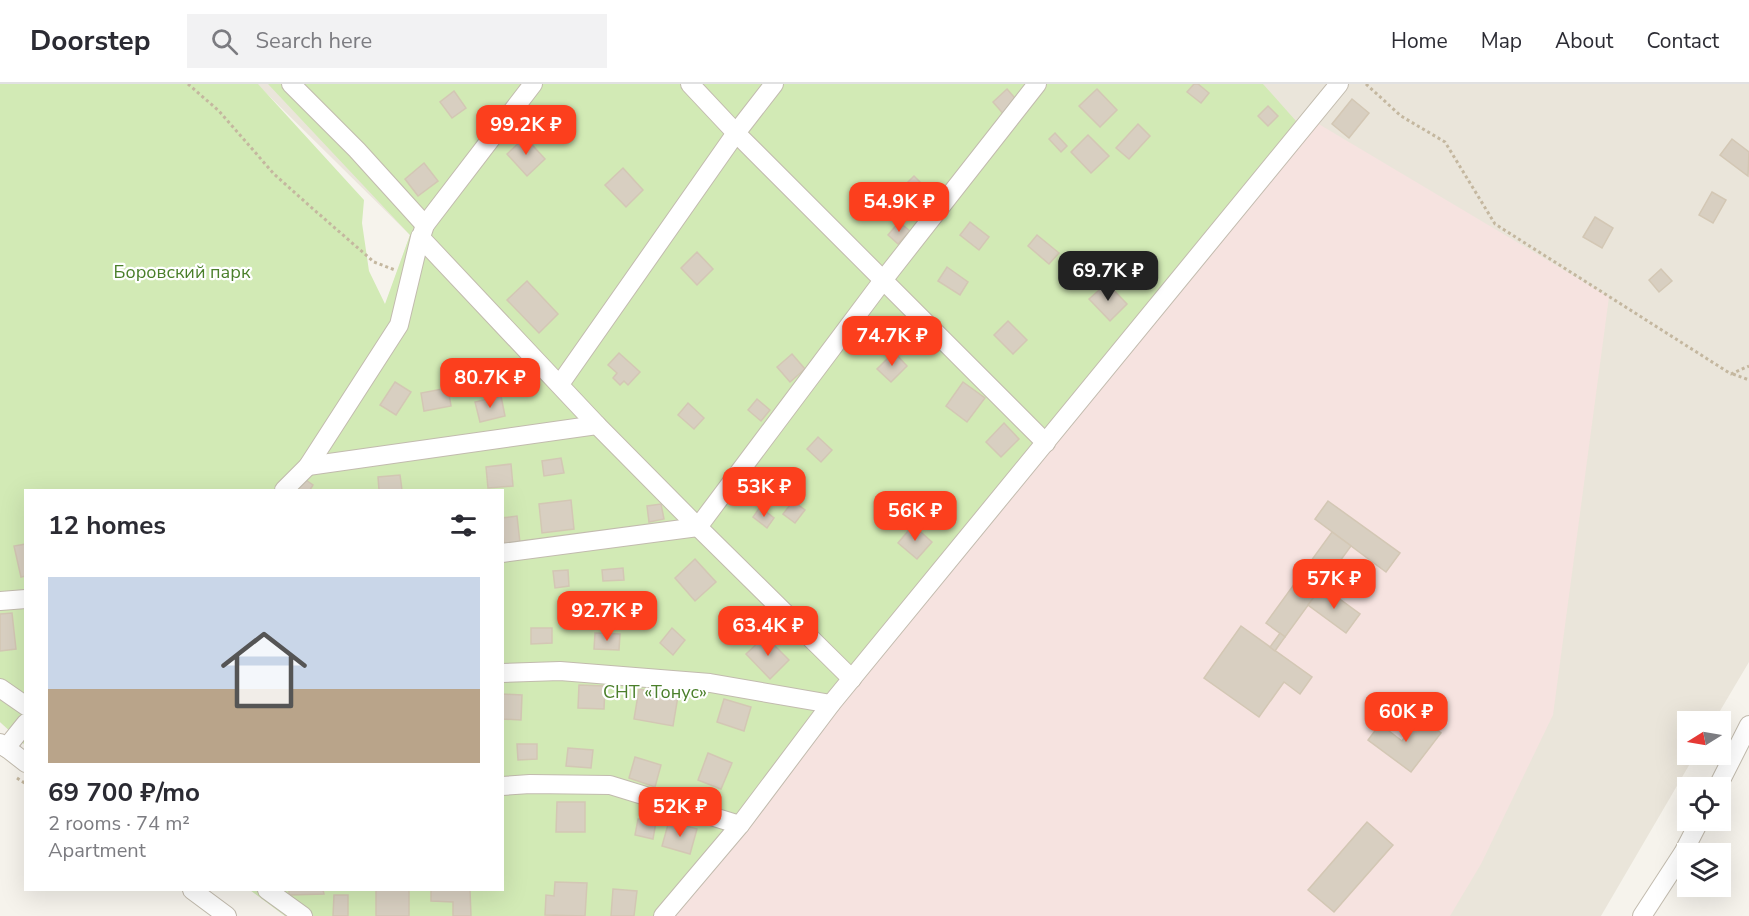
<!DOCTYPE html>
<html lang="en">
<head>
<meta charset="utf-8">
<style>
	:root { --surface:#fff; --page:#f2f2f3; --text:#2b2b33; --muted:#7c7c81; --line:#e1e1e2; --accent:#fc3f1d }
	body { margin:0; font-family:"Nunito Sans",sans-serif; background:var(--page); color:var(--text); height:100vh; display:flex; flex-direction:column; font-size:22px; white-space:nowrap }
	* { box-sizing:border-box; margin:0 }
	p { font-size:20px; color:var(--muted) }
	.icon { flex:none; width:33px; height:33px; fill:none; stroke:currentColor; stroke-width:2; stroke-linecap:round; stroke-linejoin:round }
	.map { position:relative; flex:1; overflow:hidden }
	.panel { position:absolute; left:24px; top:405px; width:480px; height:402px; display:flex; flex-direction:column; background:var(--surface); border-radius:0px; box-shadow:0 6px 24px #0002 }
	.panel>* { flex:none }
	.needle { width:39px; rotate:259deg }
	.controls { position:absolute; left:1677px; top:627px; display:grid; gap:12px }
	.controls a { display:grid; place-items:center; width:54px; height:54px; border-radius:0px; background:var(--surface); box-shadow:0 6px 24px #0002; font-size:30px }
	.price { position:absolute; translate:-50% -51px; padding:0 14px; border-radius:12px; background:var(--accent); color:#fff; font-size:20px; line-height:39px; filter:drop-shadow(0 2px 3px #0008) }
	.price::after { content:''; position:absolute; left:50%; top:36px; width:18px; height:14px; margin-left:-9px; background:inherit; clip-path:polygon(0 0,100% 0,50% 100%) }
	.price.selected { background:#222; color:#fff }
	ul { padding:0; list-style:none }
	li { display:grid; align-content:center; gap:12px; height:318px; padding:0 24px }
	li span { display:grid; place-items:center; height:186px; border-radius:0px; color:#555 }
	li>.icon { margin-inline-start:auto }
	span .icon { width:108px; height:108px; fill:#fffc; stroke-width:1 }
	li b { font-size:26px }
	h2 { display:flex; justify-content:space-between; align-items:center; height:72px; padding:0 24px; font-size:26px }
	header { display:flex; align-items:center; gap:36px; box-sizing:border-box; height:84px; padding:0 30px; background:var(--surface); border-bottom:2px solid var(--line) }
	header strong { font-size:28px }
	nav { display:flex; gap:33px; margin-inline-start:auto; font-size:21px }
	.search { width:420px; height:54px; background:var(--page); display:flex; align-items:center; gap:15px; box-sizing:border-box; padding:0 21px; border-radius:0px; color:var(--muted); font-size:22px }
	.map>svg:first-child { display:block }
	.residential { fill:#eae5da }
	.medical { fill:#f6e3e0 }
	.green { fill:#d2eab5 }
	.building { fill:#d8cfc1; stroke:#d3c7b4; stroke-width:1.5 }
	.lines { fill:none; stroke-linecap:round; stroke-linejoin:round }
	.minor-casing { stroke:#c2bbae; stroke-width:20 }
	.path { stroke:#c4b79f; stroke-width:3; stroke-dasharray:3 3; stroke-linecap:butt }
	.minor { stroke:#fff; stroke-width:18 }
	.labels { text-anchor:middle; stroke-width:4.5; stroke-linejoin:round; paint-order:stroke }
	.park-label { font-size:18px; fill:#4a7f2a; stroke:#fff }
</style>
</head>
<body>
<header>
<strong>Doorstep</strong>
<div class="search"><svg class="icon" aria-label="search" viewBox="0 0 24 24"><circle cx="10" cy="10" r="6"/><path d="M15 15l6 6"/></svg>Search here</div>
<nav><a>Home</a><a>Map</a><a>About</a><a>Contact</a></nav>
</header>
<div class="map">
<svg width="1749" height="832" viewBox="0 0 1749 832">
	<rect width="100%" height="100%" fill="#f6f3ec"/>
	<!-- residential -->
	<path class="residential" d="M 257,0 L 1749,0 L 1749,578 L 1714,637 L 1688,638 L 1688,670 L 1695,671 L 1601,832 L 285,832 L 250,806 L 502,806 L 502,406 L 26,406 L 25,661 L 0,638 L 0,400 L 381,233 L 410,151 Z"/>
	<!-- medical -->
	<path class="medical" d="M 1317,39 L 1609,213 L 1553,631 L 1481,780 L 1450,832 L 669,832 Z"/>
	<!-- green -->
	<path class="green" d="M 0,0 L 258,0 L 364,116 L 362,139 L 369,187 L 385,220 L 410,151 L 268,0 L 1263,0 L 1296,37 L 862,596 L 669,832 L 285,832 L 250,806 L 502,806 L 502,406 L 26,406 L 25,661 L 0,638 Z"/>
	<!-- building -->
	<g class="building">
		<path d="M 1194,0 L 1198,0 L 1209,9 L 1201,19 L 1187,8 Z"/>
		<path d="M 1007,5 L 1020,20 L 1006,33 L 993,18 Z"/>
		<path d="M 1097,5 L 1117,26 L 1100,43 L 1079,22 Z"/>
		<path d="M 454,7 L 466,24 L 452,34 L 440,18 Z"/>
		<path d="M 1352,15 L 1369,29 L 1349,54 L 1332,40 Z"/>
		<path d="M 1268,22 L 1278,32 L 1268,42 L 1258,32 Z"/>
		<path d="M 1138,40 L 1150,52 L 1129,75 L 1116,64 Z"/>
		<path d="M 1055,49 L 1067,62 L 1061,68 L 1049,55 Z"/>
		<path d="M 1088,51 L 1109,72 L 1091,89 L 1071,68 Z"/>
		<path d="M 525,53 L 545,75 L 527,92 L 507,70 Z"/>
		<path d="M 1732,55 L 1749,68 L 1748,92 L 1720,71 Z"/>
		<path d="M 424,79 L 438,97 L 418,112 L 405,95 Z"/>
		<path d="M 623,84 L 643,106 L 626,123 L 605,101 Z"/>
		<path d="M 914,92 L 930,108 L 913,126 L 897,109 Z"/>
		<path d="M 1712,108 L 1726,116 L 1713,139 L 1699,131 Z"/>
		<path d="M 1595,133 L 1613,144 L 1602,164 L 1583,153 Z"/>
		<path d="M 899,138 L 910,147 L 898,160 L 888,151 Z"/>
		<path d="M 970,138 L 989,153 L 979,166 L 960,151 Z"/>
		<path d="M 1037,151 L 1059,169 L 1049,180 L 1028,162 Z"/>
		<path d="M 697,168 L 713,185 L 697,201 L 681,184 Z"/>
		<path d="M 947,183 L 968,198 L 960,211 L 938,197 Z"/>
		<path d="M 1661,185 L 1672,197 L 1659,208 L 1649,196 Z"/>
		<path d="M 527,197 L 558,230 L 539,249 L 507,216 Z"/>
		<path d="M 1107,199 L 1127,220 L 1110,237 L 1089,215 Z"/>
		<path d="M 1008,237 L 1027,256 L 1013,270 L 994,251 Z"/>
		<path d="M 894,268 L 907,282 L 891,298 L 877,285 Z"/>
		<path d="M 619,269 L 640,288 L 628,301 L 624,297 L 620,301 L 613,294 L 617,289 L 608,281 Z"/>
		<path d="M 792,270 L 805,285 L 790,298 L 777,283 Z"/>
		<path d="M 395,298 L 411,308 L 396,331 L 380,321 Z"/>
		<path d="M 963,298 L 985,314 L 967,338 L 946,322 Z"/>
		<path d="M 448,304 L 451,322 L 424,327 L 421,309 Z"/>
		<path d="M 501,312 L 505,332 L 480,338 L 475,318 Z"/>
		<path d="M 757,315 L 770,326 L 761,337 L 748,326 Z"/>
		<path d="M 688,319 L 704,334 L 694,345 L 678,331 Z"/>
		<path d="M 1004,339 L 1019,355 L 1001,373 L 986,358 Z"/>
		<path d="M 818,353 L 832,366 L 821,378 L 807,365 Z"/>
		<path d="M 561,374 L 564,389 L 544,392 L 542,377 Z"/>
		<path d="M 511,380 L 513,402 L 488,404 L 486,383 Z"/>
		<path d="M 400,391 L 402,406 L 379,406 L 378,393 Z"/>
		<path d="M 303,394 L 313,401 L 310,406 L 294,406 Z"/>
		<path d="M 571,416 L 574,445 L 542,449 L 539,420 Z"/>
		<path d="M 793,417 L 805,426 L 795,439 L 783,430 Z"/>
		<path d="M 1328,417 L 1400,469 L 1386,488 L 1315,435 Z"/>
		<path d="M 661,420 L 664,435 L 649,438 L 647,422 Z"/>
		<path d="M 760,423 L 774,434 L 767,444 L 753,433 Z"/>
		<path d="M 517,432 L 520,459 L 504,461 L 502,434 Z"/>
		<path d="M 913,441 L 932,458 L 917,475 L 898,459 Z"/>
		<path d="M 1332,448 L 1351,462 L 1285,553 L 1266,539 Z"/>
		<path d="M 26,460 L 26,492 L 21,493 L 14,462 Z"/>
		<path d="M 695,475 L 716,498 L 695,517 L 675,494 Z"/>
		<path d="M 623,484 L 624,496 L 603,497 L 602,486 Z"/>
		<path d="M 568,486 L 569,502 L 555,504 L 553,487 Z"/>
		<path d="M 1322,502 L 1360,530 L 1346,549 L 1308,521 Z"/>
		<path d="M 12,529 L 16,565 L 0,567 L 0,530 Z"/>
		<path d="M 1241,542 L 1312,593 L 1300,610 L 1284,598 L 1259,633 L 1204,594 Z"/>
		<path d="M 531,544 L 552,544 L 552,559 L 531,560 Z"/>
		<path d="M 672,544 L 685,556 L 673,571 L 660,559 Z"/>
		<path d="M 595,549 L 620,550 L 619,566 L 594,565 Z"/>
		<path d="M 1280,549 L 1285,553 L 1275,567 L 1270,563 Z"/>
		<path d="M 765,552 L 789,576 L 770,595 L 746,570 Z"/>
		<path d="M 579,601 L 605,602 L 604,625 L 578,624 Z"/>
		<path d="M 639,605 L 678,612 L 673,642 L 634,635 Z"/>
		<path d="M 502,610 L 522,611 L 521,636 L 502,635 Z"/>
		<path d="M 724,615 L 751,623 L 744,647 L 717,638 Z"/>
		<path d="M 1420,633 L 1441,649 L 1411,688 L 1368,656 L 1380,640 L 1402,657 Z"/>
		<path d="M 517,660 L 537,660 L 537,675 L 518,676 Z"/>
		<path d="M 568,664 L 593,666 L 591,684 L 566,682 Z"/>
		<path d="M 708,669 L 732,679 L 721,705 L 698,696 Z"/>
		<path d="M 635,673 L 661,681 L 655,703 L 629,694 Z"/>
		<path d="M 557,718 L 585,718 L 585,748 L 556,748 Z"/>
		<path d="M 638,735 L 656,738 L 653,755 L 635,751 Z"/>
		<path d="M 669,737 L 697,745 L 690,770 L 662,762 Z"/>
		<path d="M 1367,738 L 1393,761 L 1334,828 L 1308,806 Z"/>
		<path d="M 555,798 L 587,799 L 585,832 L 545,831 L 546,811 L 554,812 Z"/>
		<path d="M 613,805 L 637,807 L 634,832 L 611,832 Z"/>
		<path d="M 289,806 L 323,806 L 324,810 L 289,811 Z"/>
		<rect x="376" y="806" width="33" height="26"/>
		<path d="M 431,806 L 470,806 L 471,832 L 453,832 L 453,818 L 431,817 Z"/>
		<path d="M 334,811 L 348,811 L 348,832 L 333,832 Z"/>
	</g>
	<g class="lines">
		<!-- minor casing -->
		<g class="minor-casing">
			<g id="minor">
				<path d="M 291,0 L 357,66 L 425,141"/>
				<path d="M 690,0 L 736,49 L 1046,359"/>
				<path d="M 422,150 L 425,141 L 533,0"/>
				<path d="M 560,300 L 736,49 L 774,0"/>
				<path d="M 308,382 L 597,341"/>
				<path d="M 284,406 L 308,382 L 399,241 L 420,153 L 597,341 L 698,443 L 852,595"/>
				<path d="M 502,469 L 698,443 L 884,195 L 1037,0"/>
				<path d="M 0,517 L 26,515"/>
				<path d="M 502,589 L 560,587 L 710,599 L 831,620"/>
				<path d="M 0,604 L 26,622"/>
				<path d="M 0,659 L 26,679"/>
				<path d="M 6,664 L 26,639"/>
				<path d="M 502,702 L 530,700 L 610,701 L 740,741"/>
				<path d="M 1717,704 L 1749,641"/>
				<path d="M 192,806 L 227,832"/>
				<path d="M 267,806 L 303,832"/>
				<path d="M 663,832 L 740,741 L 831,620 L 1339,0"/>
				<path d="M 1642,832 L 1683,769 L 1700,736"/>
			</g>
		</g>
		<!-- path -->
		<g class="path">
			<path d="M 188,0 L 219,27 L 274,90 L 312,124 L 374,178 L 395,186"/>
			<path d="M 1366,0 L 1401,32 L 1445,58 L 1495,140 L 1731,290 L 1749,282"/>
			<path d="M 1733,290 L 1749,296"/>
			<path d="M 17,694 L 26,700"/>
		</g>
		<!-- minor -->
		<use href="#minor" class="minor"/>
	</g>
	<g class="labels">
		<!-- park labels -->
		<g class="park-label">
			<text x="182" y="194">Боровский парк</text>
			<text x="655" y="614">СНТ «Тонус»</text>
		</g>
	</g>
</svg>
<div class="controls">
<a><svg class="needle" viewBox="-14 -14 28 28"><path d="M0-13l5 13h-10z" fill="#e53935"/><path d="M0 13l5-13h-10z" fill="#7c7c81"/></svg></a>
<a><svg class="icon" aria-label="locate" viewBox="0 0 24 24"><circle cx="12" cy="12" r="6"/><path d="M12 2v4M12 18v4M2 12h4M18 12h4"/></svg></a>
<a><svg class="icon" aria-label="layers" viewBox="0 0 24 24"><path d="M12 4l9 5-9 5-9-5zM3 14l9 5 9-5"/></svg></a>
</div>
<b class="price" style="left:526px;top:72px">99.2K ₽</b>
<b class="price" style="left:899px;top:149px">54.9K ₽</b>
<b class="price selected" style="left:1108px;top:218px">69.7K ₽</b>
<b class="price" style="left:892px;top:283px">74.7K ₽</b>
<b class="price" style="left:490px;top:325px">80.7K ₽</b>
<b class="price" style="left:764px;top:434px">53K ₽</b>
<b class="price" style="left:915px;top:458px">56K ₽</b>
<b class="price" style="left:1334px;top:526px">57K ₽</b>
<b class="price" style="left:607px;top:558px">92.7K ₽</b>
<b class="price" style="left:768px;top:573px">63.4K ₽</b>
<b class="price" style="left:1406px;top:659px">60K ₽</b>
<b class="price" style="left:680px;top:754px">52K ₽</b>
<section class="panel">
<h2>12 homes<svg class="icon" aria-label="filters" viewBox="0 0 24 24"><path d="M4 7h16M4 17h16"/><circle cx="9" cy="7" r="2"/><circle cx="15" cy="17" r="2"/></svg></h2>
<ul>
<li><span style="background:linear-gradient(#c9d6e8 60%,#b9a48a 0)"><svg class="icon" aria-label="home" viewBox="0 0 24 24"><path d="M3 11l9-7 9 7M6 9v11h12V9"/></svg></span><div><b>69 700 ₽/mo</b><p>2 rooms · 74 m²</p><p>Apartment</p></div></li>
</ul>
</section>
</div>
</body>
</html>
